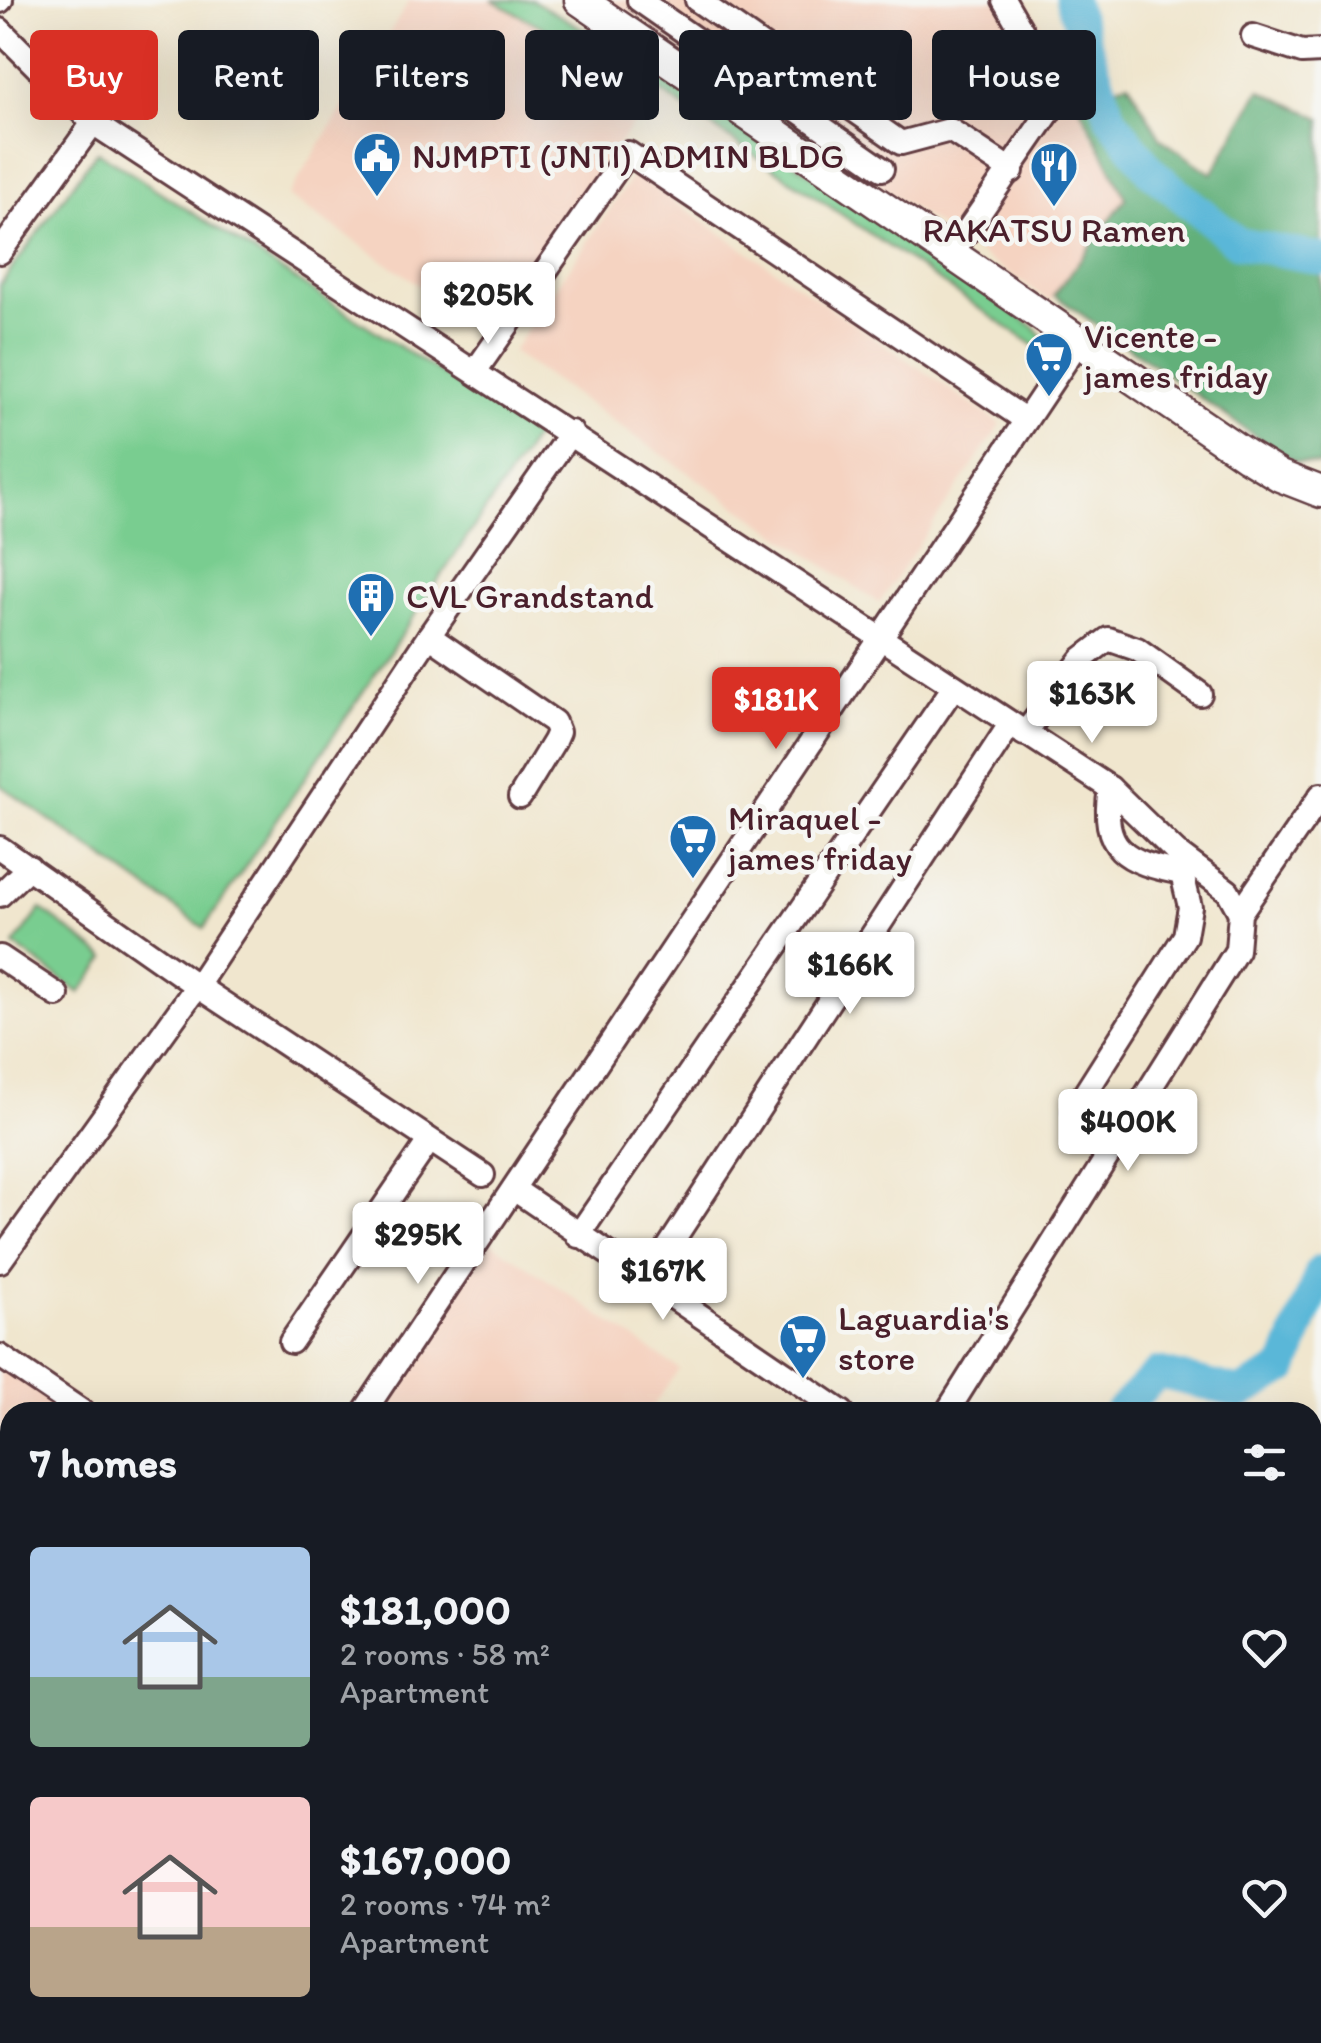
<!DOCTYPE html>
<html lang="en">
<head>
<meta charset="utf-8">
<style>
	:root { --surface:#171b24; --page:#242831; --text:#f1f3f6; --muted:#9ea1a6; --accent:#d93025 }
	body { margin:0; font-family:Itim,sans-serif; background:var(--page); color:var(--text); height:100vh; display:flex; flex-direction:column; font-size:38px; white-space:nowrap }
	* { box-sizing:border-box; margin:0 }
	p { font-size:32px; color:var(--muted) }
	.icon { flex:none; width:55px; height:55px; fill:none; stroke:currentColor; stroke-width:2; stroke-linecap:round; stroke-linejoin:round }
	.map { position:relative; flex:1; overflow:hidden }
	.side { position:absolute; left:0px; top:1402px; width:1322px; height:642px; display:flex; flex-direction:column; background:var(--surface); border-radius:30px 30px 0 0; box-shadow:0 10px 40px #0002 }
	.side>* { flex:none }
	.top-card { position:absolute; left:30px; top:30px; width:1262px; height:90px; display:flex; gap:20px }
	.price { position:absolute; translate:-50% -85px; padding:0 22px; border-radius:10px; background:#fff; color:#222; font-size:32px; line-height:65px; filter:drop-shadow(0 2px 5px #0008) }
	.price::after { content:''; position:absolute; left:50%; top:60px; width:30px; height:22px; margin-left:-15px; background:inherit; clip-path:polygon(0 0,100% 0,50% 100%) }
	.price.active { background:var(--accent); color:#fff }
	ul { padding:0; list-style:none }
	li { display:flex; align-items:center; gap:30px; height:250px; padding:0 30px }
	li span { display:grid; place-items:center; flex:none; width:280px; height:200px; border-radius:10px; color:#555 }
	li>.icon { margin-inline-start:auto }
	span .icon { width:120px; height:120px; fill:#fffc; stroke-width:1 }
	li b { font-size:42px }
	h2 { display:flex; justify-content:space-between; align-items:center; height:120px; padding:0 30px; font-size:42px }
	.chip { padding:0 35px; border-radius:10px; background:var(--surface); box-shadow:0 10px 40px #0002; font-size:35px; line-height:90px }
	.chip.active { background:var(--accent); color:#fff }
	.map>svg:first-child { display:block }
	.built { fill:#f5d3c1 }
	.green { fill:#79cd90; stroke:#62765e; stroke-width:2.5 }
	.forest { fill:#62b07a; stroke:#566852; stroke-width:2.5 }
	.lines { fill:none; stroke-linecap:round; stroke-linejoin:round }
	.river { stroke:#5ab7d8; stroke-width:32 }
	.minor-casing { stroke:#633d43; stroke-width:28 }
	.major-casing { stroke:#633d43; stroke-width:35 }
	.minor { stroke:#fff; stroke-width:22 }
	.major { stroke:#fff; stroke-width:30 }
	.labels { text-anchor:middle; stroke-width:9; stroke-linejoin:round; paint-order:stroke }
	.poi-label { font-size:35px; fill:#4a1f2b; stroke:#f6f6f2; text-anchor:start }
</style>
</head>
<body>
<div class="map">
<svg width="1321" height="2043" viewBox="0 0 1321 2043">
	<rect width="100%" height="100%" fill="#f6f6f2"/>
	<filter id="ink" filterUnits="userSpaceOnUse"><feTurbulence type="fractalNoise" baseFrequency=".01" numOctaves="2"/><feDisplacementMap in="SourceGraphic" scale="20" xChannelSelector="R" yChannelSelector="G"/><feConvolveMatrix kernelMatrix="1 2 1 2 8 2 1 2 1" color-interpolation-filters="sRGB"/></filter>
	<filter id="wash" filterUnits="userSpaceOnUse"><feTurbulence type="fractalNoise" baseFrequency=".0048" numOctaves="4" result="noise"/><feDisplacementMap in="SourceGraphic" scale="40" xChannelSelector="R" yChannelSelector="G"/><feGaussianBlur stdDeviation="2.25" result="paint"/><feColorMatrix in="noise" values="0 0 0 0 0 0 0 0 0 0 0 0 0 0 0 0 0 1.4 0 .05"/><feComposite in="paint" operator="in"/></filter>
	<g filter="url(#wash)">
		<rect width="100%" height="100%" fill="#f0e6ce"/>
		<!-- built -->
		<g class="built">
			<path d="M 410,0 L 492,0 L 657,89 L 488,331 L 288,196 Z"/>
			<path d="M 603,0 L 1025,0 L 1053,44 L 1087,128 L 1126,198 L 1050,301 Z"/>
			<path d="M 634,174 L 1001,424 L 879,603 L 512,352 Z"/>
			<path d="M 490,1241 L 679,1369 L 649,1412 L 378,1412 Z"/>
			<path d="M 0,1346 L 96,1412 L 10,1412 L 10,1667 L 0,1660 Z"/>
		</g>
		<!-- green -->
		<g class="green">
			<path d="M 492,0 L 532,0 L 667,76 L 1034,327 L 1051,348 L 1051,357 L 657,89 Z"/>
			<path d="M 690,53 L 855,165 L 852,170 L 687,58 Z"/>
			<path d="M 97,151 L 536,435 L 204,928 L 0,785 L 0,285 Z"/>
			<path d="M 41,909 L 106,958 L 80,993 L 14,945 Z"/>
		</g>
		<!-- forest -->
		<path class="forest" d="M 1128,82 L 1161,139 L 1212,174 L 1260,90 L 1321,118 L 1321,465 L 1297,462 L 1279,453 L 1054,295 L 1126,198 L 1077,101 Z"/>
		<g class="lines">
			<!-- river -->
			<g class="river">
				<path d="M 1071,0 L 1111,118 L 1151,171 L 1238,243 L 1321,259"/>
				<path d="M 1119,1412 L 1158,1373 L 1241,1393 L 1284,1369 L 1321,1271"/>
				<path d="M 974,2043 L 978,2035"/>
			</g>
		</g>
	</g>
	<g filter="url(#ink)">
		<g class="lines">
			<!-- minor casing -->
			<g class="minor-casing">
				<g id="minor">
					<path d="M 639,0 L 882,169"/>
					<path d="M 697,0 L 901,143 L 950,130 L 1012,171"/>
					<path d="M 0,1 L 1,0"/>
					<path d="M 0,30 L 93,123 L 1110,788 L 1177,853 L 1228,891 L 1240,913"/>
					<path d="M 1253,36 L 1302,52 L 1321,51"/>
					<path d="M 0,252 L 93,123"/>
					<path d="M 952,253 L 1049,112 L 1040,62 L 1004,0"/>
					<path d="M 476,370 L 628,153 L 1026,420"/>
					<path d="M 429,636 L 554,722 L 558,732 L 554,741 L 520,797"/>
					<path d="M 1024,734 L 1082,659 L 1108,639 L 1137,649 L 1200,694"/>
					<path d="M 1110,788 C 1100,850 1125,862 1182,873"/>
					<path d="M 0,848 L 197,986 L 483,1175"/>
					<path d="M 0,895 L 29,867"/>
					<path d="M 0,957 L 57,995"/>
					<path d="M 1074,1111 L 1185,936 L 1190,907 L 1177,853"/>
					<path d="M 515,1190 L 842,1412"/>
					<path d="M 578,1236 L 953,688"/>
					<path d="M 0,1261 L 197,986 L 429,636 L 571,432"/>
					<path d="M 647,1280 L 1009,726"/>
					<path d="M 291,1342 L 429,1141"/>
					<path d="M 0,1356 L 83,1412"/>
					<path d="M 364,1412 L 1079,341"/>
					<path d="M 947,1412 L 1237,950 L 1240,913 L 1321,795"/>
					<path d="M 1312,1525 L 1321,1527"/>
					<path d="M 1312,1637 L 1321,1639"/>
					<path d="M 0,1729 L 10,1736"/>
					<path d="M 1312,1751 L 1321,1753"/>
					<path d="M 1312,1849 L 1321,1851"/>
					<path d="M 0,1876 L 10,1883"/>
					<path d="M 0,1944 L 10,1928"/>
					<path d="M 1312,1965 L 1321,1967"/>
					<path d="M 179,2035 L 188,2043"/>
					<path d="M 462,2035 L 472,2043"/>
					<path d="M 1171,2039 L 1187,2043"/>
					<path d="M 232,2043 L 237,2035"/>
					<path d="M 546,2043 L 551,2035"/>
					<path d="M 686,2043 L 691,2035"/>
					<path d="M 776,2043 L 781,2035"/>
					<path d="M 872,2043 L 878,2035"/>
					<path d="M 1312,2043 L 1321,2006"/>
				</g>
			</g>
			<!-- major casing -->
			<g class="major-casing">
				<path id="major" d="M 580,0 L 1247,456 L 1280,476 L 1321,492"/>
			</g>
			<!-- minor -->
			<use href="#minor" class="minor"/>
			<!-- major -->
			<use href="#major" class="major"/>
		</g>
	</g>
	<!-- icons -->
	<defs>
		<g id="civic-pin" transform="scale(2.5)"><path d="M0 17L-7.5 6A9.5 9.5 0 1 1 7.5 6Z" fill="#1f6fb2" stroke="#f6f6f2"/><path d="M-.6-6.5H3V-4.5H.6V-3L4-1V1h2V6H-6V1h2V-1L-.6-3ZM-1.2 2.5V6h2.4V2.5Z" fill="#fff"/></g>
		<g id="restaurant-pin" transform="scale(2.5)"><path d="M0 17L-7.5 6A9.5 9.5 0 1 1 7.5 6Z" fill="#1f6fb2" stroke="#f6f6f2"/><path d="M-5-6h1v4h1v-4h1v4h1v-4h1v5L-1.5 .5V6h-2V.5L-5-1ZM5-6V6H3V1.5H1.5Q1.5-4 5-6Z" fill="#fff"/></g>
		<g id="supermarket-pin" transform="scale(2.5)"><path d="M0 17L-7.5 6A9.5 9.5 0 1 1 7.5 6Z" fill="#1f6fb2" stroke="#f6f6f2"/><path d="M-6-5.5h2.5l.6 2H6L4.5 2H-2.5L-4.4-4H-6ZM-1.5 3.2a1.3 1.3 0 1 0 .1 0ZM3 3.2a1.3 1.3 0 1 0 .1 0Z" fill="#fff"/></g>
		<g id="building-pin" transform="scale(2.5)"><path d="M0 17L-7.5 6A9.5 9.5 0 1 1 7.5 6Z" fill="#1f6fb2" stroke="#f6f6f2"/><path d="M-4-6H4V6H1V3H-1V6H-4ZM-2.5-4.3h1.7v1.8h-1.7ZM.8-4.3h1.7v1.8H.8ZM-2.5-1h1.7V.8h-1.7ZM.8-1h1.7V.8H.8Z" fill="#fff"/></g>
	</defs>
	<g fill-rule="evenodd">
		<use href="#civic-pin" x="377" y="156"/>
		<use href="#restaurant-pin" x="1054" y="166"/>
		<use href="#supermarket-pin" x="1049" y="356"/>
		<use href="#building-pin" x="371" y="596"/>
		<use href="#supermarket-pin" x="693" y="838"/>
		<use href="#supermarket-pin" x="803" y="1338"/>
	</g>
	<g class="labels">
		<!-- poi labels -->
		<g class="poi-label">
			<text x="412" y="168">NJMPTI (JNTI) ADMIN BLDG</text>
			<text x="1054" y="242" text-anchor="middle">RAKATSU Ramen</text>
			<text x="1084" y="348">Vicente -<tspan x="1084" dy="40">james friday</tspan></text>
			<text x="406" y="608">CVL Grandstand</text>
			<text x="728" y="830">Miraquel -<tspan x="728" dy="40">james friday</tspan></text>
			<text x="838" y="1330">Laguardia's<tspan x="838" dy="40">store</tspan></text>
		</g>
	</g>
</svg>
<b class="price" style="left:488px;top:347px">$205K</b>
<b class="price" style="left:1092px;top:746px">$163K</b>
<b class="price active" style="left:776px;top:752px">$181K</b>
<b class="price" style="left:850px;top:1017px">$166K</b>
<b class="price" style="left:1128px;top:1174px">$400K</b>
<b class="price" style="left:418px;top:1287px">$295K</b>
<b class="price" style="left:663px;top:1323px">$167K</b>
<div class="top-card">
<a class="chip active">Buy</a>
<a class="chip">Rent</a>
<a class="chip">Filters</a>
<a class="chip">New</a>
<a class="chip">Apartment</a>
<a class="chip">House</a>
</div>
<section class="side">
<h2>7 homes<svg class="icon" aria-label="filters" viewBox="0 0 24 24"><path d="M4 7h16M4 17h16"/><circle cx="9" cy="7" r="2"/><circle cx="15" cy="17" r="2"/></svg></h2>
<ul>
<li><span style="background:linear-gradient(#a9c7e8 65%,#7fa58c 0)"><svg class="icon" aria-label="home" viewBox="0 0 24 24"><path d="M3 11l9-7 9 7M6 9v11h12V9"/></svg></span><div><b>$181,000</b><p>2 rooms · 58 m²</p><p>Apartment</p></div><svg class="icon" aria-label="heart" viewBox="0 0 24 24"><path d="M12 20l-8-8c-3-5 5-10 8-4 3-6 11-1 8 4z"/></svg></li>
<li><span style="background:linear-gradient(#f6c9c9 65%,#b9a48a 0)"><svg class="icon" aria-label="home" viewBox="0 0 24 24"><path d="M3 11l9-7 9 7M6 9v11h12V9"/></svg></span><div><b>$167,000</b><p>2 rooms · 74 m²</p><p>Apartment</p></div><svg class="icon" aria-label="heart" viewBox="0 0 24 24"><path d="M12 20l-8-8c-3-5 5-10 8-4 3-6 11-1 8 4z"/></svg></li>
</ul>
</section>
</div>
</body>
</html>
